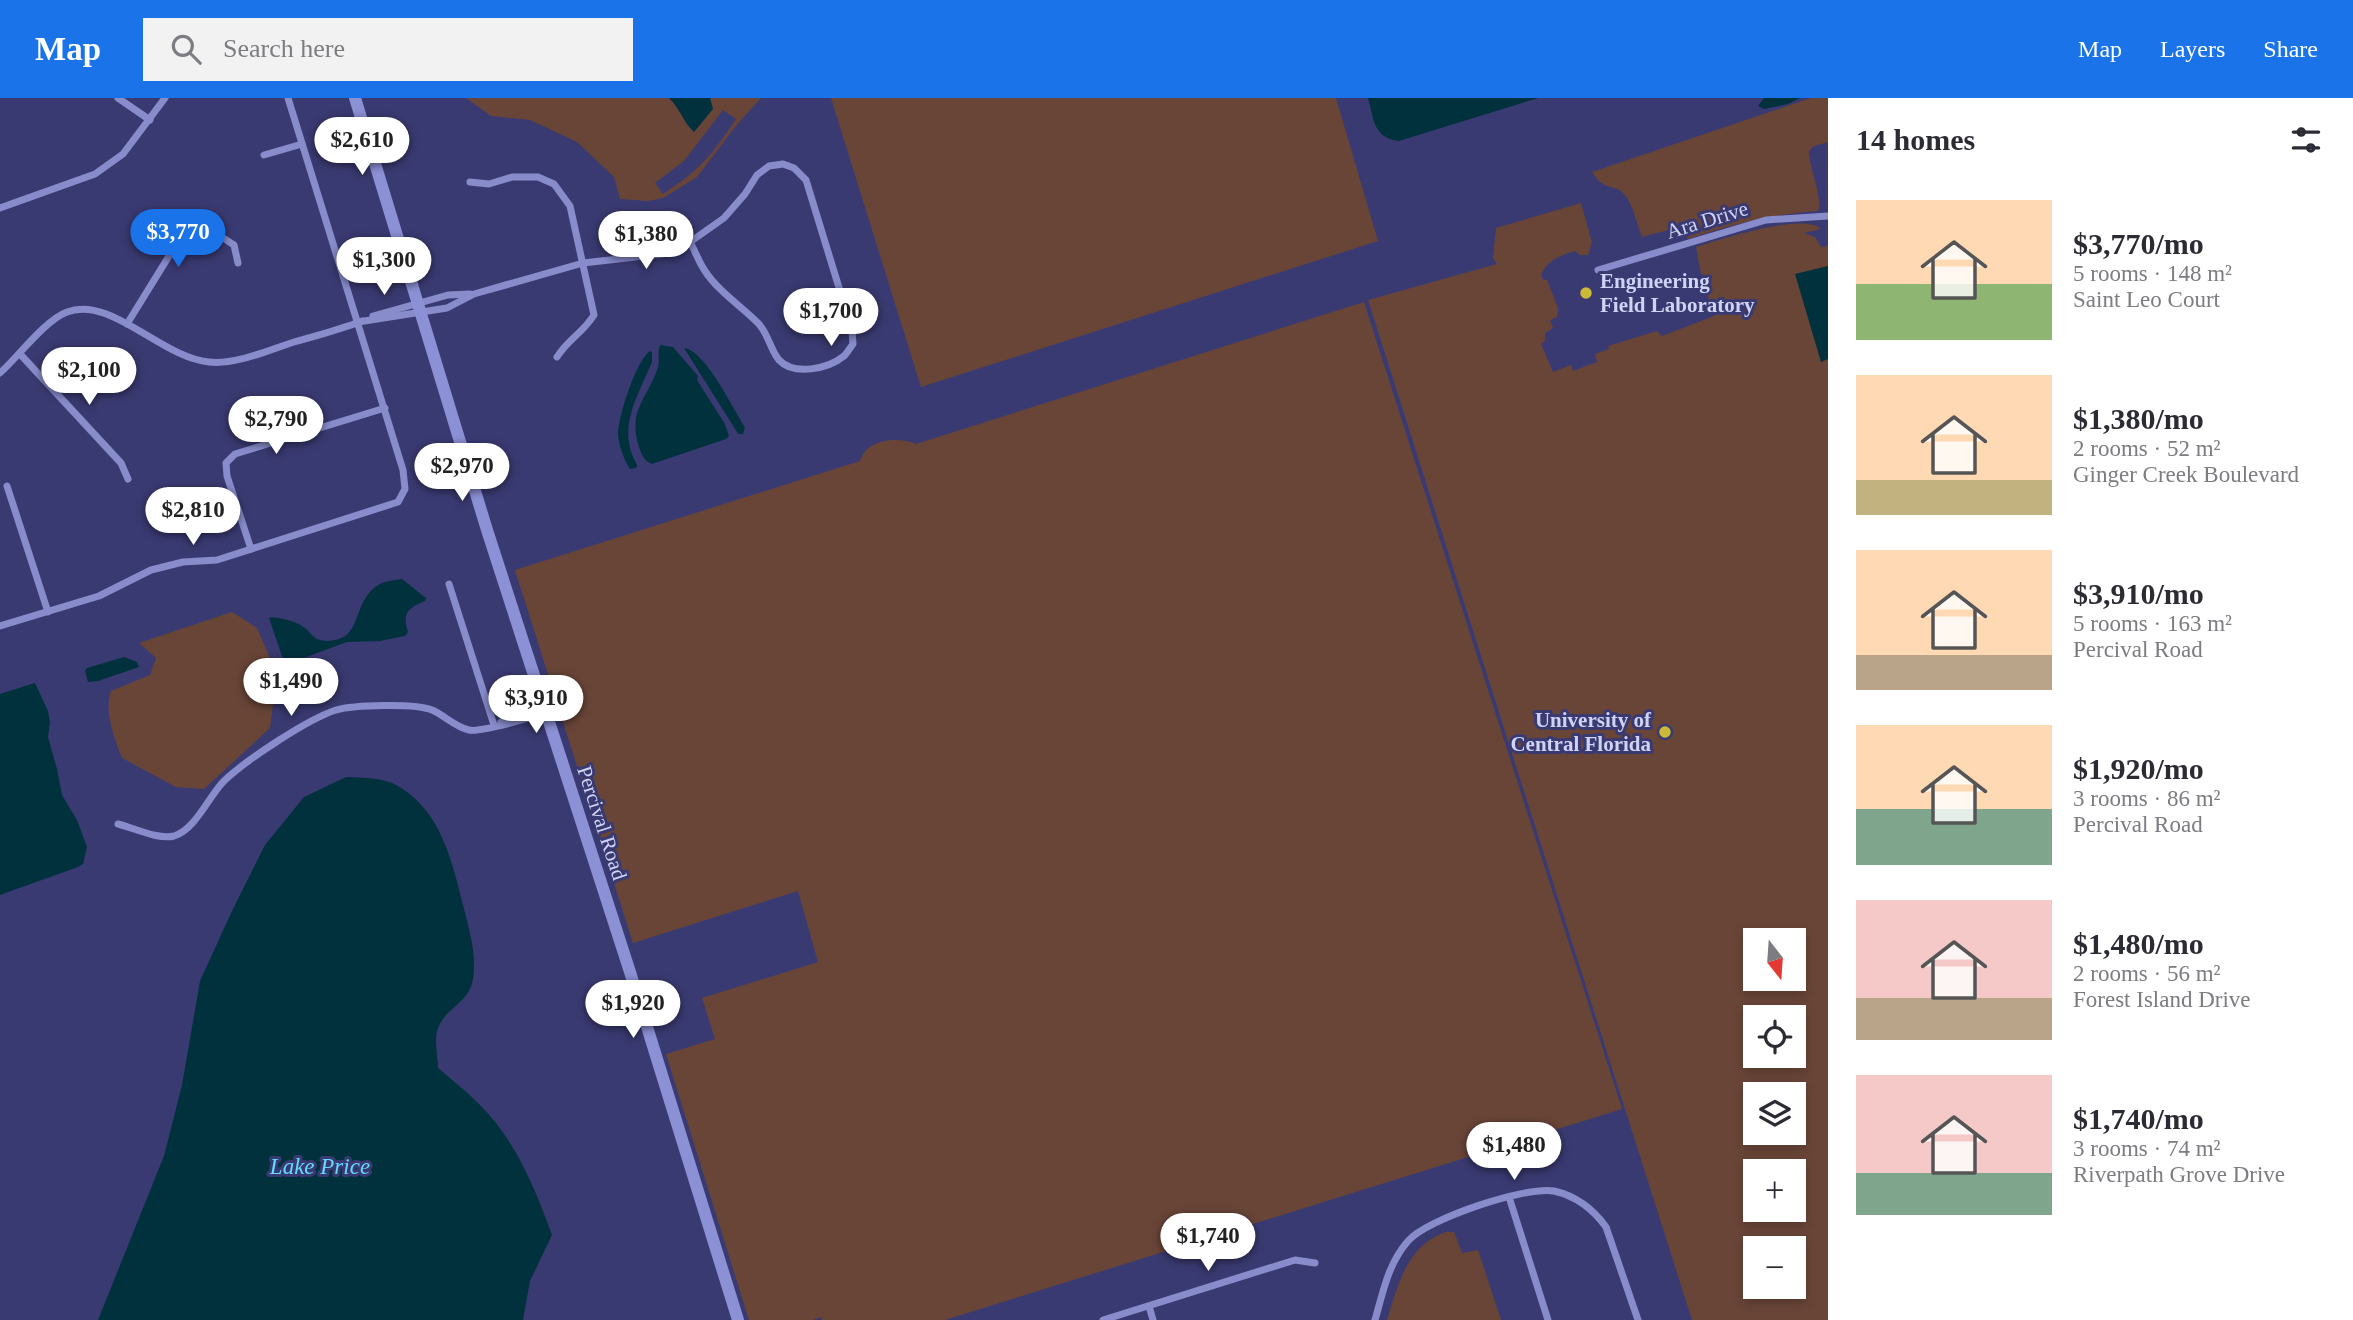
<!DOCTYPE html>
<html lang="en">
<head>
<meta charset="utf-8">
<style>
	:root { --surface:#fff; --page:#f2f2f3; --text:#2b2b33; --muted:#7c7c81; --accent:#1a73e8 }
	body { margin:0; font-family:"Times New Roman",serif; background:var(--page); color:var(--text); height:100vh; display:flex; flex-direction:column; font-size:26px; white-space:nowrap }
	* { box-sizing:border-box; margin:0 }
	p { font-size:23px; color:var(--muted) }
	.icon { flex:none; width:38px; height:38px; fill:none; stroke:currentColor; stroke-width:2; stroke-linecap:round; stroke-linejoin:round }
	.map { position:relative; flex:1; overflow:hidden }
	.details { display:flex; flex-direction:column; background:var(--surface); width:525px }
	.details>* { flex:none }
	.needle { width:46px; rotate:163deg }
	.buttons { position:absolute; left:1743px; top:830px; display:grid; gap:14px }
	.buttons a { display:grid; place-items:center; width:63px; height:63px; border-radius:0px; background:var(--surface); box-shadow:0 4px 10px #0003; font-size:35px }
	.price { position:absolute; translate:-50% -60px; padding:0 16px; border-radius:24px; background:#fff; color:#222; font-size:23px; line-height:46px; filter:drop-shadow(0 2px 4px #0008) }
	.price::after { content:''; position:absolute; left:50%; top:42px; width:21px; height:16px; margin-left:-10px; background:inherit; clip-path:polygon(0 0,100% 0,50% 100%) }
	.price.current { background:var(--accent); color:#fff }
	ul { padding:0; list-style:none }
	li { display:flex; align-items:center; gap:21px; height:175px; padding:0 28px }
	li span { display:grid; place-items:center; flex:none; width:196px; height:140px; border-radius:0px; color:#555 }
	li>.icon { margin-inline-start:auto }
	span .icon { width:84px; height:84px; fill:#fffc; stroke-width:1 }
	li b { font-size:30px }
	h2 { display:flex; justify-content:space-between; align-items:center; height:84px; padding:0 28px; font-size:30px }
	header { display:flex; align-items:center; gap:42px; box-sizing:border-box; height:98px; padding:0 35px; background:var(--accent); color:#fff }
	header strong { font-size:33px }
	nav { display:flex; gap:38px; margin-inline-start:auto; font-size:24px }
	.search { width:490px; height:63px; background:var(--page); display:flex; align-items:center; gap:18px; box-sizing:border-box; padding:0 24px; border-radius:0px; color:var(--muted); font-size:26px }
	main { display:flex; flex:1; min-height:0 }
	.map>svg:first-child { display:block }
	.green { fill:#694538; fill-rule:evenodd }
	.water { fill:#00313d }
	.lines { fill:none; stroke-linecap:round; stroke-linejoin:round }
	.street { stroke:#888ccb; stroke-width:7 }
	.secondary { stroke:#8c90d5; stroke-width:12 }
	.poi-dot { fill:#ccb938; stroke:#3a3a72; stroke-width:2.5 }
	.labels { text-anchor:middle; stroke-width:6; stroke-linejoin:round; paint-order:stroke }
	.street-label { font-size:21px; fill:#cfd3f5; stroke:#3a3a72 }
	.poi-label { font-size:21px; font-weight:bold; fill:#cfd3f5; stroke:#3a3a72; text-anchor:start }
	.water-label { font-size:23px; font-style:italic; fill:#62dbff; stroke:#3a3a72 }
</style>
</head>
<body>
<header>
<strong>Map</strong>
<div class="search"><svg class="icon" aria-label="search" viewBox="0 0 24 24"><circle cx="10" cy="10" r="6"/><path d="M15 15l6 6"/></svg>Search here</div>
<nav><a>Map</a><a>Layers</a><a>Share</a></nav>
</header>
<main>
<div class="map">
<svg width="1828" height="1222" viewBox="0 0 1828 1222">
	<rect width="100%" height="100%" fill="#3a3a72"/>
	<!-- green -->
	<g class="green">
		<path d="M 466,0 L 669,0 C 680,10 683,24 694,34 L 713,11 L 710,0 L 761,0 L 735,29 L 697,79 L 663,100 L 648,103 L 620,101 L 614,79 L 577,44 L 530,22 L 491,18 ZM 723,12 L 736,21 C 712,57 700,72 663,96 L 655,85 L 684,63 Z"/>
		<path d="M 831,0 L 1336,0 L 1378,143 L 921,289 Z"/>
		<path d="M 1811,0 L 1828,0 L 1828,44 L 1814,48 L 1809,53 C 1809,72 1823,98 1818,113 C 1772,116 1731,127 1688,141 L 1683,128 L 1642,139 C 1637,126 1633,106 1624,96 C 1615,85 1605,95 1592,74 Z"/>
		<path d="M 1581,105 L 1592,144 L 1588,157 L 1580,157 L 1575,153 C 1561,157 1548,162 1542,175 L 1542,181 L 1547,182 L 1558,210 L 1557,219 L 1550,222 L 1553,230 L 1545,235 L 1545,243 L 1541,246 L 1553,274 L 1571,267 L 1573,273 L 1597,264 L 1595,256 L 1609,251 L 1608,248 L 1657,233 L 1662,238 L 1714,218 L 1700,171 L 1696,149 C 1720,142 1803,114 1821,131 L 1804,135 L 1815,139 L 1821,149 L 1828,148 L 1828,1222 L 1692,1222 L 1368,202 L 1497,166 L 1493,160 L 1496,130 ZM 1755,842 L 1794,842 L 1794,880 L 1755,880 ZM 1755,919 L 1794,919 L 1794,957 L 1755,957 ZM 1755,996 L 1794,996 L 1794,1034 L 1755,1034 ZM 1755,1073 L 1794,1073 L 1794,1111 L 1755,1111 ZM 1755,1150 L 1794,1150 L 1794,1188 L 1755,1188 Z"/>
		<path d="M 1364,204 L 1622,1011 L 945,1222 L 822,1222 L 821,1219 L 813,1222 L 749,1222 L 666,956 L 715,941 L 702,900 L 818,864 L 798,793 L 633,845 L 515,472 L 860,363 C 866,341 898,338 916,346 Z"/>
		<path d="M 232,514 L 257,530 L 277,576 L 270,630 L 204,691 L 176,689 L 122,660 C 114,639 104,614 111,593 L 150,577 L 156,560 L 139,545 Z"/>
		<path d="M 1446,1134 L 1454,1134 L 1462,1155 L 1478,1152 L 1501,1222 L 1387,1222 C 1398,1187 1407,1147 1446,1134 Z"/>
	</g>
	<!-- water -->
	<g class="water">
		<path d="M 669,0 L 710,0 L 713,11 L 694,34 C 683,24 680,10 669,0 Z"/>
		<path d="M 1368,0 L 1538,0 L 1399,43 C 1373,40 1374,21 1368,0 Z"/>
		<path d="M 1764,0 L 1800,0 L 1788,6 L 1764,11 L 1758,8 Z"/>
		<path d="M 1828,168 L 1828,261 L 1821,264 L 1795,176 Z"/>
		<path d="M 660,247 L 673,249 L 698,278 L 697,282 L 725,326 L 729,338 L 726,341 L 652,366 C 644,363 642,357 639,349 C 627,311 648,301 658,269 C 660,262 657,255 660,247 Z"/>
		<path d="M 684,250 C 705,252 733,311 745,329 L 743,336 L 739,336 L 737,334 Z"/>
		<path d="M 650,253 L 652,254 L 652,264 C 638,298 616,330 637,367 L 636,370 L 630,371 C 624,362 618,346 618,335 C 619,316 636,263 650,253 Z"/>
		<path d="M 402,481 L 426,500 L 425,503 C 408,510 402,515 408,534 L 405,538 L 380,543 L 347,544 L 290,565 L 283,561 L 269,520 C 278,518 297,524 305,530 C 309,533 313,539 317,541 C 324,544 333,543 339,541 C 362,533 354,500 380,486 C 386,483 395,482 402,481 Z"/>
		<path d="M 124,559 L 137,564 L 139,569 L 98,583 L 88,584 L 85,573 L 87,570 Z"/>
		<path d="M 35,585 L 48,613 L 50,625 L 48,639 L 57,671 L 62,697 L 77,722 L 87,749 L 83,766 L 78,769 L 0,797 L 0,596 Z"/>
		<path d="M 346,679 C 363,680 383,679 398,688 C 441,713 452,763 463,807 C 469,831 477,856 473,881 C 469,905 447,909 439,928 C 433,940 438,957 438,970 C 452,982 466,993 479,1006 C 515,1041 535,1090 552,1137 L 530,1183 L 523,1222 L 98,1222 L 164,1058 L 182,987 L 200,883 L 232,813 L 265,747 L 304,699 Z"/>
	</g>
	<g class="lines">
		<!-- street -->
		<g class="street">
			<path d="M 118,0 L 150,22"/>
			<path d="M 264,57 L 302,46"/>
			<path d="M 470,84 L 489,86 L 512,79 L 538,79 L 554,86 L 570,108 L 594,217 C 582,236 569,240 557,259"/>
			<path d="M 0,110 L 95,76 L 123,56 L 165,0"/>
			<path d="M 1598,172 L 1766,122 L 1828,118"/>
			<path d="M 373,218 L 448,197 L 470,196"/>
			<path d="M 358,224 L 447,210 L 474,196 L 583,165 L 662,156 L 690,144 L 724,120 L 745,96 L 757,77 L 769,68 L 783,66 L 794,70 L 806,82 L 852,232 L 853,246 C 850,250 847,255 844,258 C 828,271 794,278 779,262 C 770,251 768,235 758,225 C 741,208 718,193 705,173 C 699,164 695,153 690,144"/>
			<path d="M 127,226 L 182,137 C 203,122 215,135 234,147 L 238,165"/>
			<path d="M 20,256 L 121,365 L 128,381"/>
			<path d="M 0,275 C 19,258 44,223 67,214 C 110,197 162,260 209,264 C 235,267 266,253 291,245 C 315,238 339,232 362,223"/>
			<path d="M 7,388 L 48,514"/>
			<path d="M 251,451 L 227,378 L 226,365 L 235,356 L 385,310"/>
			<path d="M 449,486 L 494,627"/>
			<path d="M 0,528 L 99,498 L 151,472 L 183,464 L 217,462 L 398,404 L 405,391 L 403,372 L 288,0"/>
			<path d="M 501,624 L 519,614 L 544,606"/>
			<path d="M 118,726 C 134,730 158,742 174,738 C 195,732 209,698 224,683 C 246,662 308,621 336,612 C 353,607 416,605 432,612 C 444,617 455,629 469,632 C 481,635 532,619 546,615"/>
			<path d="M 1509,1099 L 1548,1222"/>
			<path d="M 1149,1208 L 1153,1222"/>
			<path d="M 1103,1222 L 1295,1162 L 1315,1165"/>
			<path d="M 1375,1222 C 1383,1194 1388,1166 1408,1143 C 1427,1121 1525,1088 1554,1093 C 1576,1098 1593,1111 1606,1129 L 1638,1222"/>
		</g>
		<!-- secondary -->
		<path class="secondary" d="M 355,0 L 487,432 L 630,874 L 738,1222"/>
	</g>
	<!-- markers -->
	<g class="poi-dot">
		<circle cx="1586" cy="195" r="7"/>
		<circle cx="1665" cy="634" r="7"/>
	</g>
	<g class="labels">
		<!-- street labels -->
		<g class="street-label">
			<text transform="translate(1707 122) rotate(-17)" y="7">Ara Drive</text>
			<text transform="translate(602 725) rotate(72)" y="7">Percival Road</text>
		</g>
		<!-- poi labels -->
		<g class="poi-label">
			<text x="1600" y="190">Engineering<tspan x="1600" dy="24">Field Laboratory</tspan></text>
			<text x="1651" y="629" text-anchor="end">University of<tspan x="1651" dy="24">Central Florida</tspan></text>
		</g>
		<!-- water labels -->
		<g class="water-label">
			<text x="320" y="1076">Lake Price</text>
		</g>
	</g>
</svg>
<div class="buttons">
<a><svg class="needle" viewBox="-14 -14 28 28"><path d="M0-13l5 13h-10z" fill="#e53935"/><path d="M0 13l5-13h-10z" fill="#7c7c81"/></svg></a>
<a><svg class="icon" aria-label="locate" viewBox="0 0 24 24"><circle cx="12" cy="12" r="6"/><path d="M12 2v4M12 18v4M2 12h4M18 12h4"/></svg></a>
<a><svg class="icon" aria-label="layers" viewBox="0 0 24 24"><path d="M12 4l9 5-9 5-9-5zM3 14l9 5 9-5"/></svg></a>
<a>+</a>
<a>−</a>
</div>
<b class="price" style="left:362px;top:79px">$2,610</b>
<b class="price current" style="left:178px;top:171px">$3,770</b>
<b class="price" style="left:646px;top:173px">$1,380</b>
<b class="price" style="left:384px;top:199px">$1,300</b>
<b class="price" style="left:831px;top:250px">$1,700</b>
<b class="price" style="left:89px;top:309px">$2,100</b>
<b class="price" style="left:276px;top:358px">$2,790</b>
<b class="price" style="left:462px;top:405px">$2,970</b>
<b class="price" style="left:193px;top:449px">$2,810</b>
<b class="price" style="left:291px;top:620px">$1,490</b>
<b class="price" style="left:536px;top:637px">$3,910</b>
<b class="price" style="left:633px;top:942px">$1,920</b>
<b class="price" style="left:1514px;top:1084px">$1,480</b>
<b class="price" style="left:1208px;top:1175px">$1,740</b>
</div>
<section class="details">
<h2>14 homes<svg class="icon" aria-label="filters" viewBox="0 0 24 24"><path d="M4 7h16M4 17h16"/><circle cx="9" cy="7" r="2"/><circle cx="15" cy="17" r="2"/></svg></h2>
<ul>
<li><span style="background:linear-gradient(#ffd9b3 60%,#8fb573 0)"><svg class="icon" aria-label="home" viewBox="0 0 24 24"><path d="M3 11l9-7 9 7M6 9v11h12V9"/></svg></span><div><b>$3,770/mo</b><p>5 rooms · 148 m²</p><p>Saint Leo Court</p></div></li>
<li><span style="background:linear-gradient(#ffd9b3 75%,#c2b280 0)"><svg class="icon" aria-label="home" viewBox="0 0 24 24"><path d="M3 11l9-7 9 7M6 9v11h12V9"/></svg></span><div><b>$1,380/mo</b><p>2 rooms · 52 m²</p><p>Ginger Creek Boulevard</p></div></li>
<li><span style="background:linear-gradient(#ffd9b3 75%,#b9a48a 0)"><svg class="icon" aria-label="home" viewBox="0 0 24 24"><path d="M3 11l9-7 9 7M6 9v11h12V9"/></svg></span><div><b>$3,910/mo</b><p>5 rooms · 163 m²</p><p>Percival Road</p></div></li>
<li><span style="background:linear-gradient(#ffd9b3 60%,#7fa58c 0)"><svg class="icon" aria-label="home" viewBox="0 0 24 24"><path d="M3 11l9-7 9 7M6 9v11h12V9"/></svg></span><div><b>$1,920/mo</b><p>3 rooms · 86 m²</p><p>Percival Road</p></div></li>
<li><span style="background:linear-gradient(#f6c9c9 70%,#b9a48a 0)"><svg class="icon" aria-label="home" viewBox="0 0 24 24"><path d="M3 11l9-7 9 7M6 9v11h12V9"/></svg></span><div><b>$1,480/mo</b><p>2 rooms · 56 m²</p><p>Forest Island Drive</p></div></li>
<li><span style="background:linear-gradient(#f6c9c9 70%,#7fa58c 0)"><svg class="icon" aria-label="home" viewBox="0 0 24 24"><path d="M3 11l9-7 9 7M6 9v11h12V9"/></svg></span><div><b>$1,740/mo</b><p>3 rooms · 74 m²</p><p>Riverpath Grove Drive</p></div></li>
</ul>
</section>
</main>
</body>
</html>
